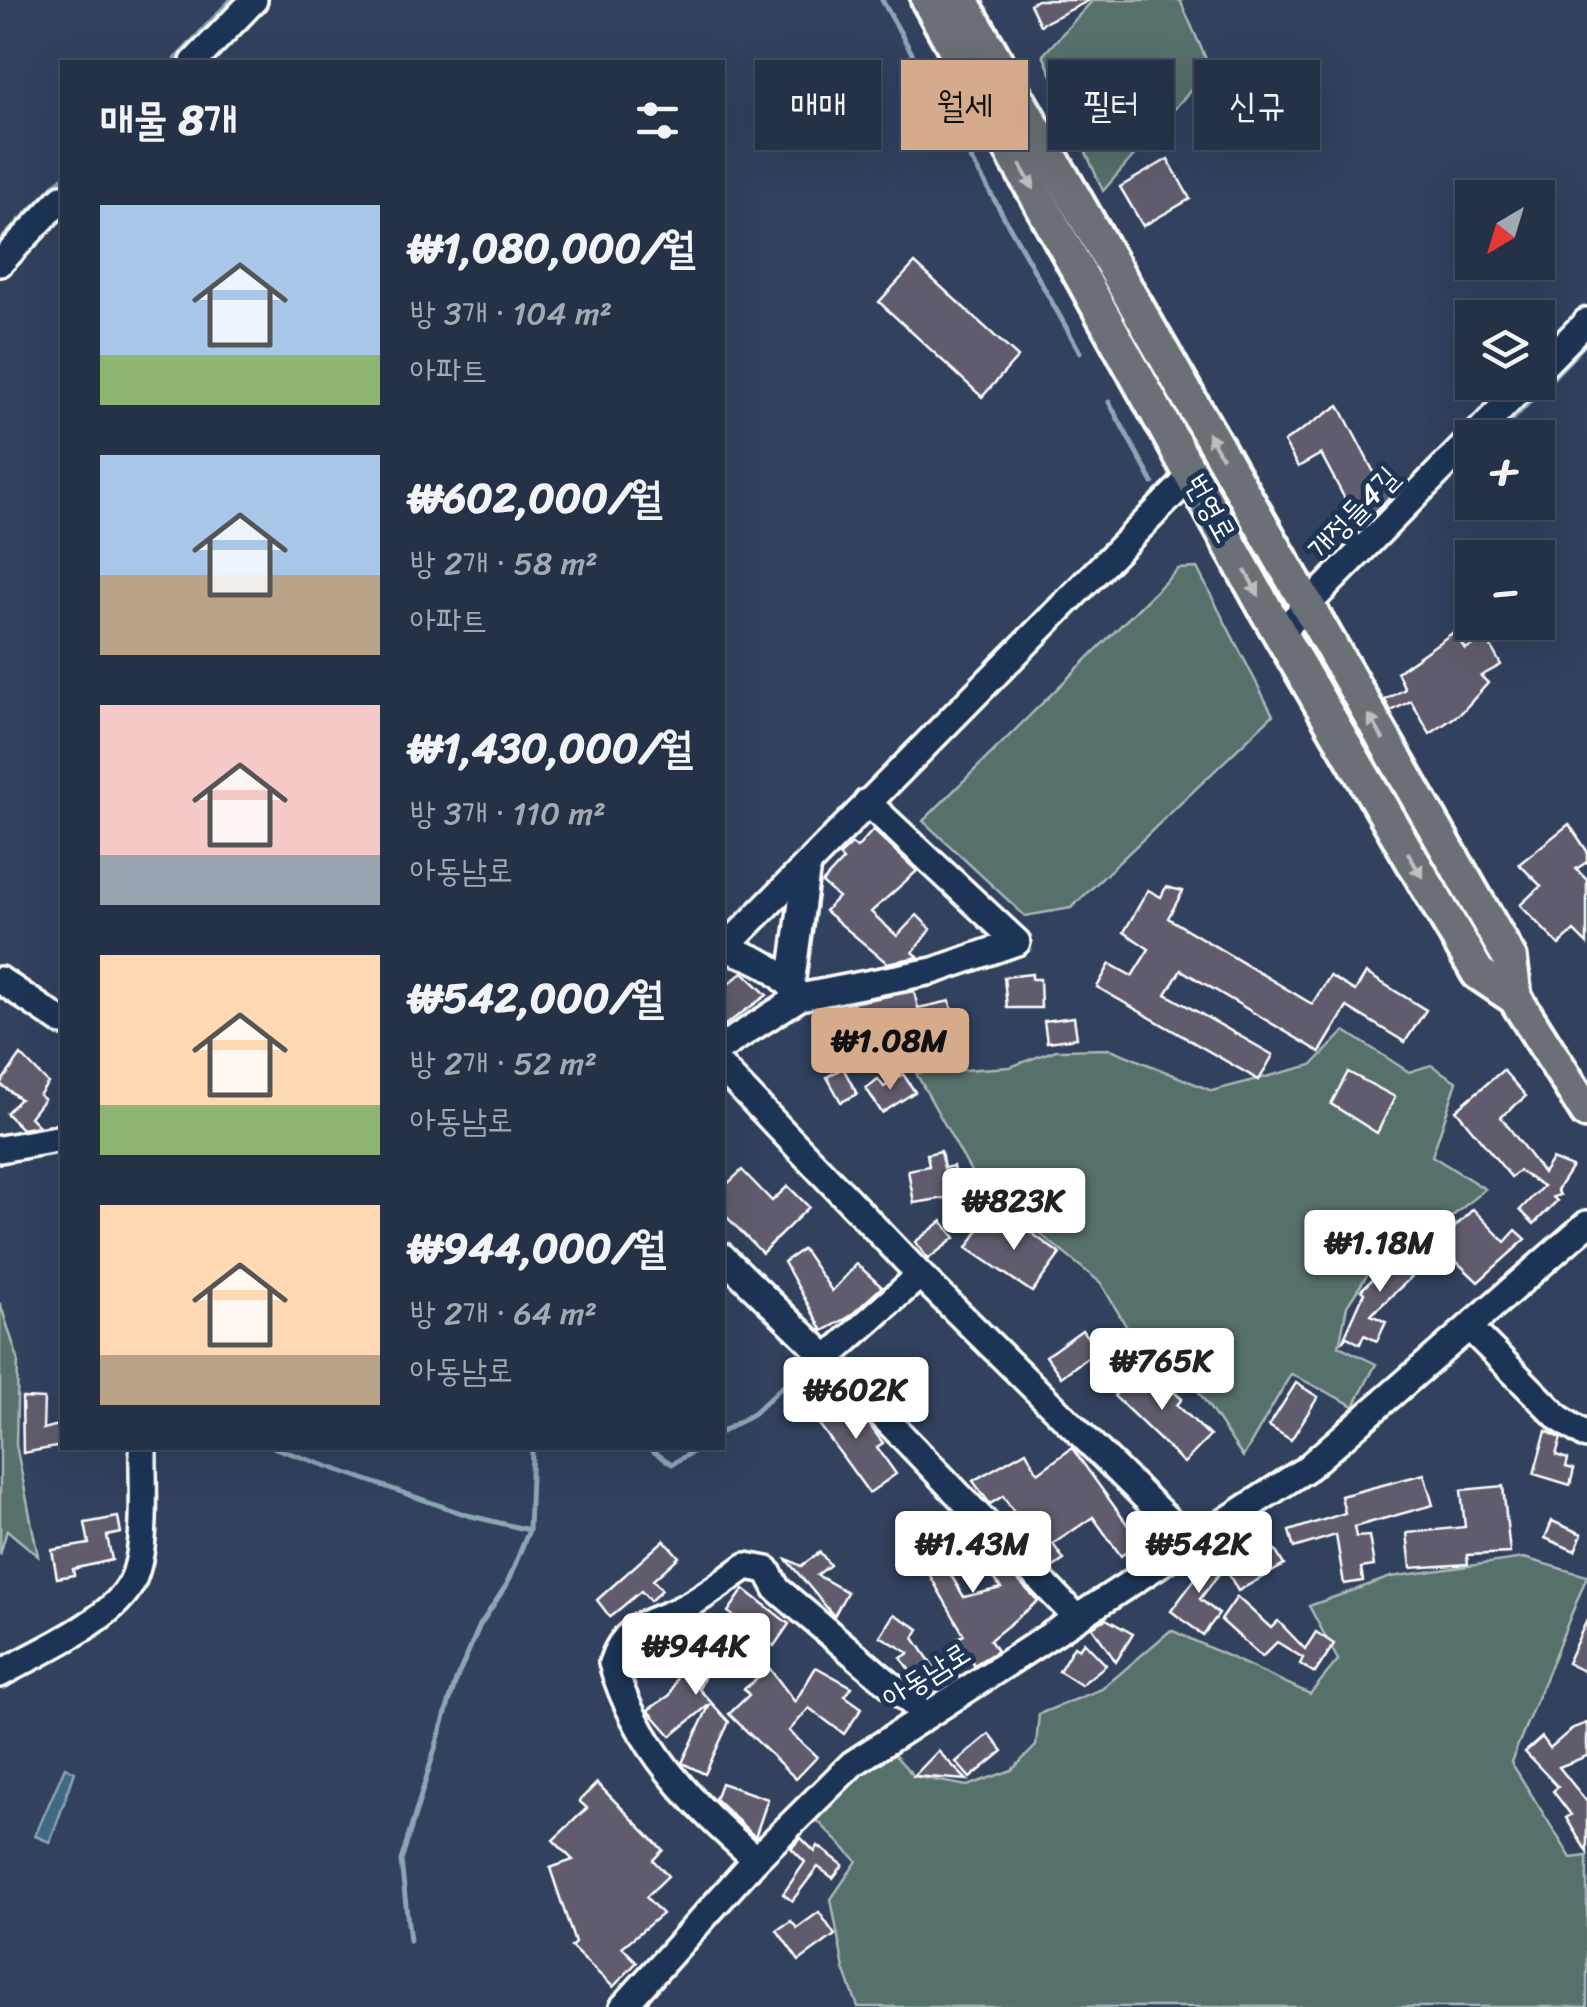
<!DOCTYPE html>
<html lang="ko">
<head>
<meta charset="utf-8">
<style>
	:root { --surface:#253146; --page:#2d394d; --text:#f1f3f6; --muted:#a3a9b3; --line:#424c5f; --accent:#d6ab8b }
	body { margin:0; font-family:Sriracha,"Poor Story",sans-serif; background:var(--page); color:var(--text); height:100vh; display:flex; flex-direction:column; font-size:38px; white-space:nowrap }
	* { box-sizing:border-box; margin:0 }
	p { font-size:32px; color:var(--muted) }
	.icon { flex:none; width:55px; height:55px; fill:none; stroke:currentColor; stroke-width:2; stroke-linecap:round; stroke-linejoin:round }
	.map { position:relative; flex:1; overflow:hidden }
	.details { position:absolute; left:60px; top:60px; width:665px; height:1390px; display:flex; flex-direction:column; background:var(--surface); border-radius:0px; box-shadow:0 10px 40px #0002,0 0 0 2px var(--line) }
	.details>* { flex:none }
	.guide { position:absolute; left:755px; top:60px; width:680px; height:90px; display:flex; gap:20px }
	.needle { width:65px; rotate:218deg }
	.fabs { position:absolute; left:1455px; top:180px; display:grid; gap:20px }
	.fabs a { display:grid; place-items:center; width:100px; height:100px; border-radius:0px; background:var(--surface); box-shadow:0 10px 40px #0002,0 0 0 2px var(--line); font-size:50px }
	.price { position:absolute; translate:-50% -85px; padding:0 22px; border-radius:10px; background:#fff; color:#222; font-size:32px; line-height:65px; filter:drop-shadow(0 2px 5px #0008) }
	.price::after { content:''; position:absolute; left:50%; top:60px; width:30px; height:22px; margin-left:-15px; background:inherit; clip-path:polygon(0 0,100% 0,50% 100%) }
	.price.selected { background:var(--accent); color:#111 }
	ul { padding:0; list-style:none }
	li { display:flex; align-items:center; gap:30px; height:250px; padding:0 40px }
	li span { display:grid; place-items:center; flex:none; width:280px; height:200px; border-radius:0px; color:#555 }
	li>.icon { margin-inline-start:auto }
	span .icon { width:120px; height:120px; fill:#fffc; stroke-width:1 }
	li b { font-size:42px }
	h2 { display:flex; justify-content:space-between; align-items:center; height:120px; padding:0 40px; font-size:42px }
	.pill { padding:0 35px; border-radius:0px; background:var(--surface); box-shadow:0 10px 40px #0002,0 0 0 2px var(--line); font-size:35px; line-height:90px }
	.pill.selected { background:var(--accent); color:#111 }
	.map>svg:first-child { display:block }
	.green { fill:#57706c; stroke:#abb8b6; stroke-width:2.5 }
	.water { fill:#3f6b83; stroke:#8ca6b5; stroke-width:2.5 }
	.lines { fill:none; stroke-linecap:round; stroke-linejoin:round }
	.stream { stroke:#8ca6b5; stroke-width:5 }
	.building { fill:#605c6d; stroke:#fff; stroke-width:2.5 }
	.minor-casing { stroke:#fff; stroke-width:32 }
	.major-casing { stroke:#fff; stroke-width:40 }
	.minor { stroke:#1d3557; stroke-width:25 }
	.major { stroke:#6a7074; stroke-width:32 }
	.oneway { fill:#bcbfc0 }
	.labels { text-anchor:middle; stroke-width:10; stroke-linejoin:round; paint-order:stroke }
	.street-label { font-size:30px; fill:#fff; stroke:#1d3557 }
</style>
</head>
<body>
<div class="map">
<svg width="1587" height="2007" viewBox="0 0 1587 2007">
	<rect width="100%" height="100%" fill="#31415e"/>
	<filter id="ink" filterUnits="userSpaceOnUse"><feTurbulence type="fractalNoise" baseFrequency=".01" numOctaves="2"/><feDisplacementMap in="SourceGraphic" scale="20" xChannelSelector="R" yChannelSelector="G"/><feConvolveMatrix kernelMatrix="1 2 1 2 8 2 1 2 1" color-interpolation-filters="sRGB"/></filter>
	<g filter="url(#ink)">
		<!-- green -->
		<g class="green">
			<path d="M 1093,0 L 1180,0 L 1210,68 L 1103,191 L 1043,55 Z"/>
			<path d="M 1197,568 L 1273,715 L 1071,908 L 1025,916 L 923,821 L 1178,569 Z"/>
			<path d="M 1345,1031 L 1409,1072 L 1431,1065 L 1457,1082 L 1432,1156 L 1485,1189 L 1418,1245 L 1386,1246 L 1347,1306 L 1339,1346 L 1376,1364 L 1354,1406 L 1291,1374 L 1243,1457 L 1192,1382 L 1140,1350 L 1101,1283 L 978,1184 L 916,1073 L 1010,1067 L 1056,1050 L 1111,1049 L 1212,1091 L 1312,1065 Z"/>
			<path d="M 0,1303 L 18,1359 L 16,1445 L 38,1556 L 7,1530 L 0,1555 Z"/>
			<path d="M 1524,1558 L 1587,1576 L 1511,1762 L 1571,1858 L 1587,1856 L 1587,2007 L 858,2007 L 844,1969 L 831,1899 L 857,1861 L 811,1814 L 890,1750 L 914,1776 L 967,1786 L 1012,1770 L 1036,1746 L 1039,1714 L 1102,1689 L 1171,1630 L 1310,1694 L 1338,1660 L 1309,1606 L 1391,1577 Z"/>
		</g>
		<!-- water -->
		<path class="water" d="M 65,1767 L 75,1772 L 50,1842 L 35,1836 Z"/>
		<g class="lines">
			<!-- stream -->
			<g class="stream">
				<path d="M 882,0 L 1080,352"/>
				<path d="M 173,62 L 231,0"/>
				<path d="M 0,241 L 62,178"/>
				<path d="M 1109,402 L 1153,483"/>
				<path d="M 1495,438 L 1587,342"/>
				<path d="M 1467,466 L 1472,461"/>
				<path d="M 722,1432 L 754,1413 L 788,1381"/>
				<path d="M 275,1448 L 467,1515 L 529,1530"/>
				<path d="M 648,1448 L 672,1464 L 699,1448"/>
				<path d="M 410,1941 L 401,1861 L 456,1680 L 480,1625 L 507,1584 L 529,1530 L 532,1448"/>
			</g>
		</g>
		<!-- building -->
		<g class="building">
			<path d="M 1037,0 L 1090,0 L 1040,25 L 1030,4 Z"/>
			<path d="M 1168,159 L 1190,199 L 1143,226 L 1120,187 Z"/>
			<path d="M 915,263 L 1018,357 L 982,397 L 879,302 Z"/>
			<path d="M 1339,405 L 1380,484 L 1386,478 L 1398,488 L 1363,525 L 1354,516 L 1321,454 L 1298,467 L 1284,442 Z"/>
			<path d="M 1454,632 L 1465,649 L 1486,638 L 1501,665 L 1481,676 L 1488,683 L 1462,712 L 1430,734 L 1411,701 L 1391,711 L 1385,700 L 1405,689 L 1397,672 Z"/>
			<path d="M 1569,824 L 1587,851 L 1587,862 L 1576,869 L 1587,880 L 1587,944 L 1574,931 L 1559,945 L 1520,905 L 1541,886 L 1519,864 Z"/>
			<path d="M 873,830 L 917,871 L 871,912 L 897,936 L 917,915 L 931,929 L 913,952 L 919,957 L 887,963 L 825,911 L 838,897 L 822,883 L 843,860 L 839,856 L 852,844 L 857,848 Z"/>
			<path d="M 1166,887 L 1183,891 L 1168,918 L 1312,1004 L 1330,976 L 1355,991 L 1366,973 L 1426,1010 L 1405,1042 L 1347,1007 L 1320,1052 L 1181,970 L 1166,994 L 1273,1055 L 1259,1080 L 1097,987 L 1110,964 L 1132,976 L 1149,949 L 1124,932 L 1148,890 L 1161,897 Z"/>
			<path d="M 743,972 L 767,995 L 722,1027 L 722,989 Z"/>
			<path d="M 1032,974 L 1032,979 L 1040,979 L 1041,1008 L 1007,1008 L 1004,977 Z"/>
			<path d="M 914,991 L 918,1008 L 950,1001 L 954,1020 L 923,1027 L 929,1060 L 905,1064 L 896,1019 L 851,1027 L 846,1004 Z"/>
			<path d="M 1074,1017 L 1077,1038 L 1047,1042 L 1044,1021 Z"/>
			<path d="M 21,1055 L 48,1083 L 39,1095 L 44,1099 L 30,1117 L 39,1126 L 22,1129 L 6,1113 L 20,1099 L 0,1084 Z"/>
			<path d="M 843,1068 L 857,1094 L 841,1102 L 827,1077 Z"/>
			<path d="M 1503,1070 L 1526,1096 L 1501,1117 L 1543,1173 L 1552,1159 L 1572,1167 L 1557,1190 L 1560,1195 L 1553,1197 L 1557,1201 L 1534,1224 L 1520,1210 L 1543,1186 L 1519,1171 L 1511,1177 L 1456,1110 Z"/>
			<path d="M 1348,1072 L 1395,1097 L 1377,1133 L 1331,1104 Z"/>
			<path d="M 903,1074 L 915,1092 L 882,1113 L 866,1088 L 878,1079 L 884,1087 Z"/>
			<path d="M 941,1151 L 944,1168 L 953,1166 L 958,1196 L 914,1203 L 908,1170 L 929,1166 L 927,1154 Z"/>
			<path d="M 742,1170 L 772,1201 L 788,1186 L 809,1207 L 762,1253 L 722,1212 L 722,1189 Z"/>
			<path d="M 1473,1209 L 1505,1242 L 1516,1230 L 1526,1239 L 1478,1282 L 1438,1244 Z"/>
			<path d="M 988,1216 L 1018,1237 L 1025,1228 L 1060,1254 L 1032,1292 L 967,1248 Z"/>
			<path d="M 942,1221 L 955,1238 L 928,1259 L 915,1242 Z"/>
			<path d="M 803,1249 L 832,1291 L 857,1264 L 882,1287 L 849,1317 L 823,1331 L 784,1262 Z"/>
			<path d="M 1403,1249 L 1421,1268 L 1371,1315 L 1386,1322 L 1377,1341 L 1364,1335 L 1360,1344 L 1347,1337 L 1343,1340 L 1364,1293 L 1361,1290 L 1377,1275 L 1370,1267 L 1380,1258 L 1386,1264 Z"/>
			<path d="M 1082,1330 L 1097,1350 L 1061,1377 L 1046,1356 Z"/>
			<path d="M 1142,1364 L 1182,1399 L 1177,1405 L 1210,1436 L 1184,1463 L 1114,1396 Z"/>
			<path d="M 1296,1383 L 1318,1397 L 1291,1440 L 1269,1426 Z"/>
			<path d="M 834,1389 L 854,1418 L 859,1414 L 871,1427 L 883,1443 L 877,1447 L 896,1474 L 869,1493 L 819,1424 L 831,1415 L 817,1395 Z"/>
			<path d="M 22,1398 L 44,1399 L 43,1429 L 62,1424 L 62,1446 L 23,1453 Z"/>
			<path d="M 1546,1431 L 1561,1438 L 1556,1455 L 1568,1459 L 1566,1467 L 1574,1469 L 1570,1485 L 1534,1474 Z"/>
			<path d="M 1072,1448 L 1140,1542 L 1121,1556 L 1093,1517 L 1053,1544 L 1064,1560 L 1052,1568 L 1003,1496 L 990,1504 L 973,1481 L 1026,1451 L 1038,1473 Z"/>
			<path d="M 1424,1474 L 1433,1505 L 1354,1527 L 1356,1537 L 1369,1536 L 1374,1566 L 1361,1568 L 1363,1581 L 1344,1584 L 1336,1535 L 1294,1548 L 1289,1531 L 1345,1513 L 1341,1496 Z"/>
			<path d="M 1503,1486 L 1510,1553 L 1467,1555 L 1468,1564 L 1411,1568 L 1407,1533 L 1465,1527 L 1461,1490 Z"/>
			<path d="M 118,1517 L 121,1533 L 107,1536 L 112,1560 L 73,1569 L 74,1575 L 57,1578 L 52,1550 L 89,1544 L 85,1523 Z"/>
			<path d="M 1552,1521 L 1582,1534 L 1575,1551 L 1545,1538 Z"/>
			<path d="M 946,1524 L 964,1557 L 946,1567 L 964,1597 L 1001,1588 L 992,1577 L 1004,1566 L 1038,1601 L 990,1640 L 997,1651 L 974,1665 L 958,1638 L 964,1635 L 913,1546 Z"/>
			<path d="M 664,1540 L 679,1557 L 653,1580 L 662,1590 L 650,1601 L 641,1591 L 610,1617 L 597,1600 Z"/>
			<path d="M 1275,1550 L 1284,1565 L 1238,1591 L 1227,1571 L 1264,1551 L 1264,1556 Z"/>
			<path d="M 820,1552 L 830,1565 L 817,1575 L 847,1592 L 834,1616 L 785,1558 L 801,1566 Z"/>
			<path d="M 1207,1553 L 1222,1570 L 1200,1599 L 1219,1614 L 1203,1635 L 1171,1611 L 1198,1575 L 1190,1564 Z"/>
			<path d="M 744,1589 L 789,1624 L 774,1646 L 728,1612 Z"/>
			<path d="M 1237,1597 L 1271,1628 L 1278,1621 L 1305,1649 L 1316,1632 L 1334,1644 L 1315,1673 L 1300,1664 L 1303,1658 L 1277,1642 L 1262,1657 L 1221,1620 Z"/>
			<path d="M 894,1614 L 919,1629 L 914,1638 L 944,1682 L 926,1694 L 901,1658 L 909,1653 L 880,1636 Z"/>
			<path d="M 700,1617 L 733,1648 L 714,1668 L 710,1664 L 699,1689 L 729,1722 L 705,1774 L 682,1763 L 710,1704 L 671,1736 L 648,1710 L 670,1695 Z"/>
			<path d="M 1106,1619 L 1133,1634 L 1116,1662 L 1092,1627 Z"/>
			<path d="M 1587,1620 L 1587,1673 L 1567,1663 Z"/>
			<path d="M 1084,1642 L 1106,1665 L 1081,1685 L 1059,1671 L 1074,1646 L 1079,1649 Z"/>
			<path d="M 640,1647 L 658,1661 L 645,1679 L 629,1664 Z"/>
			<path d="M 816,1667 L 852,1687 L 845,1696 L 862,1708 L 844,1734 L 809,1708 L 804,1714 L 789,1731 L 817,1757 L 796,1779 L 729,1714 L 749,1695 L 744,1689 L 770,1669 L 795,1702 Z"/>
			<path d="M 1587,1723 L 1587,1756 L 1559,1767 L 1587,1802 L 1587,1852 L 1566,1818 L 1571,1815 L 1553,1791 L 1558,1787 L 1525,1752 L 1542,1737 L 1550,1748 L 1573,1728 Z"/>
			<path d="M 989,1734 L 1003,1751 L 970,1778 L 956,1762 Z"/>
			<path d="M 938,1751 L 967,1780 L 914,1776 Z"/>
			<path d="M 597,1783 L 663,1850 L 653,1860 L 668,1876 L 646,1897 L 662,1914 L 622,1947 L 637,1962 L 613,1987 L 571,1947 L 575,1943 L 550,1868 L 573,1860 L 553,1840 L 587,1808 L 579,1801 Z"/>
			<path d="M 721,1783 L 768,1799 L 755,1837 L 715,1799 Z"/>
			<path d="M 801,1838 L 815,1852 L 818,1846 L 843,1865 L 833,1878 L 818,1867 L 792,1901 L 783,1894 L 805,1862 L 791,1848 Z"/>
			<path d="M 819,1912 L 835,1935 L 799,1961 L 777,1930 L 791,1921 L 797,1928 Z"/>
		</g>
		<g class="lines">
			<!-- minor casing -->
			<g class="minor-casing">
				<g id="minor">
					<path d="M 194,62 L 254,0"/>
					<path d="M 0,263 L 62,198"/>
					<path d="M 1538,371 L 1587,321"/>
					<path d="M 1473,438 L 1527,382"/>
					<path d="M 1280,633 L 1472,438"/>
					<path d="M 725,949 C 757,957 776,968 797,993"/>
					<path d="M 722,951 L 1192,475"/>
					<path d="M 0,980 L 62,1022"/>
					<path d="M 791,985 L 807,865"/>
					<path d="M 722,1047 L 800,997 L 933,971 L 1017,942 L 867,802"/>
					<path d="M 722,1068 L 920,1275 L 1193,1545"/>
					<path d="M 0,1149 L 62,1138"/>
					<path d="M 722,1256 L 827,1358 L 1076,1617"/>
					<path d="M 1469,1327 L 1559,1418 L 1587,1436"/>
					<path d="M 827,1358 L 920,1275"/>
					<path d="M 0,1674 C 37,1653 107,1623 129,1587 C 149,1556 142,1484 143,1448"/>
					<path d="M 756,1859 C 692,1805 636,1746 612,1663 C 626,1619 658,1624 692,1603 C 711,1592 728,1579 746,1566 L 767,1570 L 777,1589 L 926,1715"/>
					<path d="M 623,2007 L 756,1859 L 852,1764 L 1306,1469 L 1587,1224"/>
				</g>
			</g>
			<!-- major casing -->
			<g class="major-casing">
				<g id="major">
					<path d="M 928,0 L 1269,615 L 1478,973 L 1515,998 L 1587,1112"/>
					<path d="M 961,0 L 1510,959 L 1515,998"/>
				</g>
			</g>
			<!-- minor -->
			<use href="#minor" class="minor"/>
			<!-- major -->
			<use href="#major" class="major"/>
		</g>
		<!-- one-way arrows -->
		<defs><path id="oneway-solid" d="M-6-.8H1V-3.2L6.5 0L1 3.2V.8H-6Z" transform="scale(2.5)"/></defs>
		<g class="oneway">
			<use href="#oneway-solid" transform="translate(1027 177) rotate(61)"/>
			<use href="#oneway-solid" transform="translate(1215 445) rotate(-120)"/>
			<use href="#oneway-solid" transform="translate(1252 583) rotate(61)"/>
			<use href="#oneway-solid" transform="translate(1376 727) rotate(-120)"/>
			<use href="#oneway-solid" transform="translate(1415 865) rotate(60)"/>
		</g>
	</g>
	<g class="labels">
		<!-- street labels -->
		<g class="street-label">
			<text transform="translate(1211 508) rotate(61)" y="10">번영로</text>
			<text transform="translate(1353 513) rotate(-46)" y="10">개정들4길</text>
			<text transform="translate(926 1675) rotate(-32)" y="10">아동남로</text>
		</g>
	</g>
</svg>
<div class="fabs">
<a><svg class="needle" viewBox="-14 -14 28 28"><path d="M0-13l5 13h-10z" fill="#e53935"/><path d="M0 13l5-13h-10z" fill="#a3a9b3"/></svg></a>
<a><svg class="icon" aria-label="layers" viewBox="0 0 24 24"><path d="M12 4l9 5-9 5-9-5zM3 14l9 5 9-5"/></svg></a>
<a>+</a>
<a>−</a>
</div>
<b class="price selected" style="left:890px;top:1093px">₩1.08M</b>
<b class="price" style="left:1014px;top:1253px">₩823K</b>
<b class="price" style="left:1380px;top:1295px">₩1.18M</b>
<b class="price" style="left:1162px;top:1413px">₩765K</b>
<b class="price" style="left:856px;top:1442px">₩602K</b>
<b class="price" style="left:973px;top:1596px">₩1.43M</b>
<b class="price" style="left:1199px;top:1596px">₩542K</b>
<b class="price" style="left:696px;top:1698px">₩944K</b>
<div class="guide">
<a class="pill">매매</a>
<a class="pill selected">월세</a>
<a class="pill">필터</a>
<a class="pill">신규</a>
</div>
<section class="details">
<h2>매물 8개<svg class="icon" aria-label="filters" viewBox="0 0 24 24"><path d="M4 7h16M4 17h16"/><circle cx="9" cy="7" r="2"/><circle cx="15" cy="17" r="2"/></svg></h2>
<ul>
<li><span style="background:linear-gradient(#a9c7e8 75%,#8fb573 0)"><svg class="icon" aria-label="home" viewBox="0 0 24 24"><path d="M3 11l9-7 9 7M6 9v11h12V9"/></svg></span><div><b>₩1,080,000/월</b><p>방 3개 · 104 m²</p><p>아파트</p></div></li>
<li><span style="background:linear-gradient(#a9c7e8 60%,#b9a48a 0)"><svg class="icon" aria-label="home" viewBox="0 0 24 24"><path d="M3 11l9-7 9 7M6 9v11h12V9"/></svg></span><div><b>₩602,000/월</b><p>방 2개 · 58 m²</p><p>아파트</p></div></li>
<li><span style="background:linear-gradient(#f6c9c9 75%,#9aa5b1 0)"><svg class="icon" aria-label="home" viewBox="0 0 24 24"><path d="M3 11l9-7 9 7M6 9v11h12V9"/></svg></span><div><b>₩1,430,000/월</b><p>방 3개 · 110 m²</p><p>아동남로</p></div></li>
<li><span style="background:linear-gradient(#ffd9b3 75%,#8fb573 0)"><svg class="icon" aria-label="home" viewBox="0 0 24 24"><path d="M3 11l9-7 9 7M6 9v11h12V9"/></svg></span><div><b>₩542,000/월</b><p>방 2개 · 52 m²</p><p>아동남로</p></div></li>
<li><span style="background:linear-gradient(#ffd9b3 75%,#b9a48a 0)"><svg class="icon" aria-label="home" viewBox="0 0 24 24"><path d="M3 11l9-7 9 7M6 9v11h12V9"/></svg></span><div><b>₩944,000/월</b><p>방 2개 · 64 m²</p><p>아동남로</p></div></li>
</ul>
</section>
</div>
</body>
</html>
